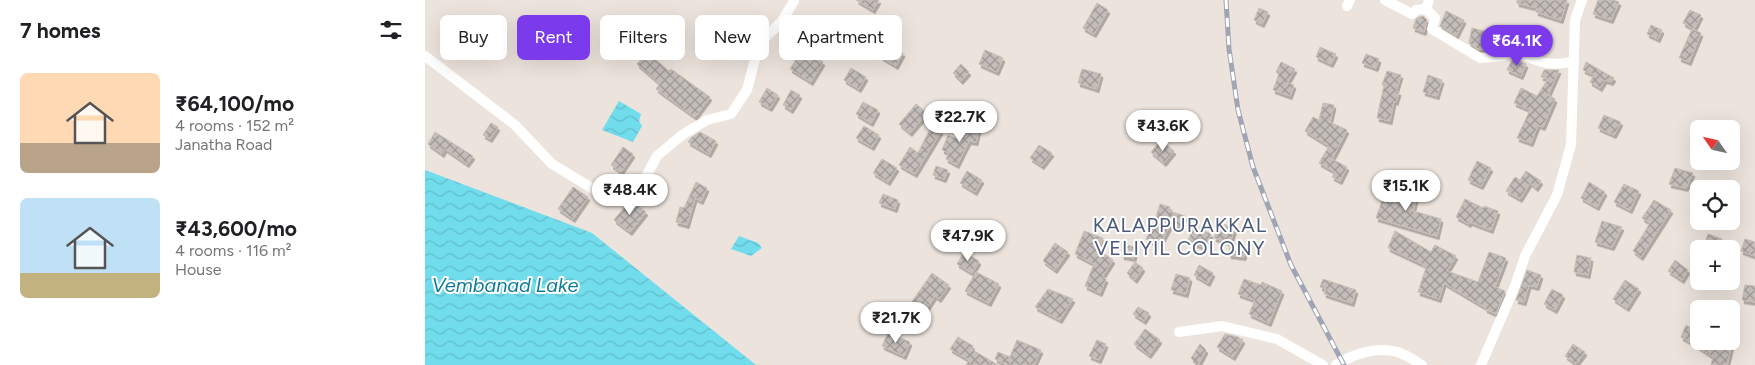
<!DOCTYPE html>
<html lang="en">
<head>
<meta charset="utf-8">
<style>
	:root { --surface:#fff; --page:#f6f6f6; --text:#202124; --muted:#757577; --accent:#7c3aed }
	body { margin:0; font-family:Figtree,sans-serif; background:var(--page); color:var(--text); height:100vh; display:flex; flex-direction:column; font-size:19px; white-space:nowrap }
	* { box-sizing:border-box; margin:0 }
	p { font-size:16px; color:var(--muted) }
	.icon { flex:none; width:28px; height:28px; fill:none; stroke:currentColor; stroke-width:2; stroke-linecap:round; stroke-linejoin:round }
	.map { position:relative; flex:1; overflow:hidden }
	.drawer { display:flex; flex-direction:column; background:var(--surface); width:425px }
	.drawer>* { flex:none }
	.top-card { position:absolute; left:15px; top:15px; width:475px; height:45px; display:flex; gap:10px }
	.needle { width:32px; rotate:304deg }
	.tools { position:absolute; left:1265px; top:120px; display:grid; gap:10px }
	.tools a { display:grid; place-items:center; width:50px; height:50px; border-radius:8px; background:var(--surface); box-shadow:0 5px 20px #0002; font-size:25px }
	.price { position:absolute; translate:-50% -42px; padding:0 11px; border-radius:18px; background:#fff; color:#222; font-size:16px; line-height:32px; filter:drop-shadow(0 1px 2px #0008) }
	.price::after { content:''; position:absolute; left:50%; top:30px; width:15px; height:11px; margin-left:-8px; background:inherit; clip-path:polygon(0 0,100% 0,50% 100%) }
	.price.selected { background:var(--accent); color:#fff }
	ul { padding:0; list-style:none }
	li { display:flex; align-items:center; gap:15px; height:125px; padding:0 20px }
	li span { display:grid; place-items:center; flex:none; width:140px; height:100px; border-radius:8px; color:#555 }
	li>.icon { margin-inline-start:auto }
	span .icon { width:60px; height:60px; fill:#fffc; stroke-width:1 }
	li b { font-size:21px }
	h2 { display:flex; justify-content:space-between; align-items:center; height:60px; padding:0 20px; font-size:21px }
	.chip { padding:0 18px; border-radius:8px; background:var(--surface); box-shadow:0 5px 20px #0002; font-size:18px; line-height:45px }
	.chip.selected { background:var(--accent); color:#fff }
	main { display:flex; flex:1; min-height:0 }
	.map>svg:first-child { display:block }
	.water { fill:url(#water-waves) }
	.building { fill:url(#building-cross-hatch); stroke:#c7bfb6; filter:url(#shadow) }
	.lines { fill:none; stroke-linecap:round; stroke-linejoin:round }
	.minor { stroke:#fff; stroke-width:10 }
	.rail-casing { stroke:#9fa5b4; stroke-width:5 }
	.rail { stroke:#fff; stroke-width:3; stroke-dasharray:9; stroke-linecap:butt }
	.labels { text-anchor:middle; stroke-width:4; stroke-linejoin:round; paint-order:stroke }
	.neighbourhood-label { font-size:20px; letter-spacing:1px; fill:#4b5a7a; stroke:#fff }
	.water-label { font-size:20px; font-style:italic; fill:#107b98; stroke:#fff }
</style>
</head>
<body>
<main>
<section class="drawer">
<h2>7 homes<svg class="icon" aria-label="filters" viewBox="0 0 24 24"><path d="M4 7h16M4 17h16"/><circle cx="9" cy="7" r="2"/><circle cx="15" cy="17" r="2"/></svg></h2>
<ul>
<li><span style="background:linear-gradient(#ffd9b3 70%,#b9a48a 0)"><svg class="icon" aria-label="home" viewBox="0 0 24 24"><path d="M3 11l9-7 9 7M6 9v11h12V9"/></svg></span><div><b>₹64,100/mo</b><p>4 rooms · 152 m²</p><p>Janatha Road</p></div></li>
<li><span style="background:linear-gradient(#bfe0f5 75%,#c2b280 0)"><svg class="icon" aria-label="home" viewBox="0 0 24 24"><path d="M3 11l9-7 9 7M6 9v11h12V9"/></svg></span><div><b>₹43,600/mo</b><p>4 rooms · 116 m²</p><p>House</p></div></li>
</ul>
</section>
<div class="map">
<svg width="1330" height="365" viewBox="0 0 1330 365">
	<defs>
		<pattern id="water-waves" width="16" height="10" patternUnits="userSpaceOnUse" patternTransform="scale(1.25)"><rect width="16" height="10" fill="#71dcec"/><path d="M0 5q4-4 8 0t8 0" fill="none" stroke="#62bdcb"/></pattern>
		<pattern id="building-cross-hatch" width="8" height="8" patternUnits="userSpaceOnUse" patternTransform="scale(1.25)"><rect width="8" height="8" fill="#c4bdb9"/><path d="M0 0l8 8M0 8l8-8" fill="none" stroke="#9f9a97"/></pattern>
		<filter id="shadow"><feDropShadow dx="2" dy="3.5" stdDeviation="0" flood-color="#0004"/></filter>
	</defs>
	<rect width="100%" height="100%" fill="#ece3dc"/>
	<!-- water -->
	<g class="water">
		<path d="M 194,101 L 216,114 L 214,121 L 217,126 L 208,142 L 177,130 Z"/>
		<path d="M 0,170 L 167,233 L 331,365 L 0,365 Z"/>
		<path d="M 314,236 L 333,243 L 337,248 L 326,256 L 306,249 Z"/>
	</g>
	<!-- building -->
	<g class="building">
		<path d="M 431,0 L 454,0 L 448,10 Z"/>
		<path d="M 1092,0 L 1142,0 L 1136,20 L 1111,12 L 1112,8 L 1092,3 Z"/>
		<path d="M 1173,0 L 1188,0 L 1194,2 L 1186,20 L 1168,14 Z"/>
		<path d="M 672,3 L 683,10 L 669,34 L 658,28 Z"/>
		<path d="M 834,8 L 843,12 L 837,24 L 829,20 Z"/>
		<path d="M 1265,10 L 1276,15 L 1269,29 L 1258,23 Z"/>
		<path d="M 1021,11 L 1039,20 L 1031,36 L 1015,26 Z"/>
		<path d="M 374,16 L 389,25 L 381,37 L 366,28 Z"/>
		<path d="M 998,16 L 1002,20 L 999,32 L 988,28 L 991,19 L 994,17 Z"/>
		<path d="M 1226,25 L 1237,30 L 1233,39 L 1222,34 Z"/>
		<path d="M 1047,28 L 1067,33 L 1063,50 L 1053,49 L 1044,43 Z"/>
		<path d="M 1267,29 L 1276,33 L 1264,62 L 1254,58 Z"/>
		<path d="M 463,45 L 478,53 L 471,66 L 456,57 Z"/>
		<path d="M 895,47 L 911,54 L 906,64 L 891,57 Z"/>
		<path d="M 377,49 L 398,62 L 386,82 L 365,69 Z"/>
		<path d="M 560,50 L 578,58 L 572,72 L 554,64 Z"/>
		<path d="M 222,52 L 244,71 L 246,69 L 285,97 L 270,117 L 231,89 L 235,84 L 212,64 Z"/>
		<path d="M 941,54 L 954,59 L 951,68 L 937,63 Z"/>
		<path d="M 1088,58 L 1101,64 L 1096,76 L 1082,70 Z"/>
		<path d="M 856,62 L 870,69 L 862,83 L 869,85 L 865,96 L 848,90 L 854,74 L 851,72 Z"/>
		<path d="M 1161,62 L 1189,78 L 1186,82 L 1180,80 L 1175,88 L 1165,82 L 1169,75 L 1158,70 Z"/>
		<path d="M 536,64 L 544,72 L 536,81 L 528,73 Z"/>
		<path d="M 426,68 L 441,77 L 434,89 L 419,80 Z"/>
		<path d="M 657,69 L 676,74 L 672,89 L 653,83 Z"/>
		<path d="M 1119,70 L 1134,70 L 1123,95 L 1130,99 L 1118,127 L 1113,125 L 1106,143 L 1092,138 L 1105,110 L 1089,103 L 1096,88 L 1112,96 L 1123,79 L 1116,77 Z"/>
		<path d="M 962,71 L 976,75 L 971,91 L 974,92 L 971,102 L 969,101 L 965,121 L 952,118 L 959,85 L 957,85 Z"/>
		<path d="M 1003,75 L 1017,80 L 1012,96 L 998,92 Z"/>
		<path d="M 342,88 L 353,95 L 345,108 L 334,102 Z"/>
		<path d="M 366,90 L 375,95 L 366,110 L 358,105 Z"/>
		<path d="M 438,102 L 453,110 L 446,123 L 431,114 Z"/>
		<path d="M 898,103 L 909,105 L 905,122 L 922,130 L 907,159 L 922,167 L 915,181 L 907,177 L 910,172 L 894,163 L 904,146 L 880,131 L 888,117 L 894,120 Z"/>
		<path d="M 491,104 L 502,113 L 485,133 L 474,124 Z"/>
		<path d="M 1179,115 L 1196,122 L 1189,135 L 1173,128 Z"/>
		<path d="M 66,123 L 73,127 L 65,139 L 58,135 Z"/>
		<path d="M 534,125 L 554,128 L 551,142 L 544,141 L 532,165 L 521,159 L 524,153 L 517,150 L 523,135 L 532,139 Z"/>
		<path d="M 439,126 L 454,135 L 447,147 L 431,138 Z"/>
		<path d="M 506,127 L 516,131 L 490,174 L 474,165 L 485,147 L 493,153 Z"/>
		<path d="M 10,132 L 48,156 L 42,164 L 20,149 L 17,154 L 3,144 Z"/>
		<path d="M 275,132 L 291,141 L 284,154 L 263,142 L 266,138 Z"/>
		<path d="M 736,140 L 749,151 L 739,163 L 726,152 Z"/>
		<path d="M 614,145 L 627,153 L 617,166 L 605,158 Z"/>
		<path d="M 198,147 L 208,154 L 196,172 L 186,165 Z"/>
		<path d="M 457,159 L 472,168 L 463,182 L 448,173 Z"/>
		<path d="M 1052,161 L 1066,168 L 1056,186 L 1043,180 Z"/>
		<path d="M 511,166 L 523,170 L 519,179 L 508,175 Z"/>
		<path d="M 1250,168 L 1268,173 L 1261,188 L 1244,184 Z"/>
		<path d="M 542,171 L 557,180 L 550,192 L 535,183 Z"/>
		<path d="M 1101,171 L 1116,181 L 1111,188 L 1105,183 L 1095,199 L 1081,191 L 1090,177 L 1095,180 Z"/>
		<path d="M 271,182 L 282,188 L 276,201 L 270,198 L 262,225 L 251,222 L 255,207 L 259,208 Z"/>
		<path d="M 1164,182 L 1180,192 L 1172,207 L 1156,198 Z"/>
		<path d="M 1199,184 L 1214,191 L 1205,210 L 1189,202 Z"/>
		<path d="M 962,186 L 992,195 L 988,211 L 1016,219 L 1012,236 L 951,218 Z"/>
		<path d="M 148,187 L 163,197 L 148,219 L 133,209 Z"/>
		<path d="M 458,194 L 473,200 L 470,209 L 454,203 Z"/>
		<path d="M 1040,199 L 1058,208 L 1059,206 L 1073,211 L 1066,230 L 1045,222 L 1044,224 L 1031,217 Z"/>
		<path d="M 205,200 L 221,212 L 205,232 L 189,220 Z"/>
		<path d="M 1229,200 L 1246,210 L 1216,257 L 1208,251 L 1225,223 L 1217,218 Z"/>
		<path d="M 735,204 L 745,207 L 744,211 L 760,216 L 757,227 L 746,224 L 734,246 L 721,239 L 729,223 Z"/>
		<path d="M 1177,221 L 1197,227 L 1187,247 L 1170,242 Z"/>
		<path d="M 794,223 L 810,228 L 805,243 L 789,238 Z"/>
		<path d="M 769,226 L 786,234 L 780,248 L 763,241 Z"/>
		<path d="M 659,231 L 678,238 L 674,250 L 688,260 L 677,277 L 681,279 L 675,293 L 660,286 L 669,264 L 650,254 Z"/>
		<path d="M 970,231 L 1006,252 L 1010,245 L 1031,256 L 1022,271 L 1053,282 L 1064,252 L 1081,258 L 1070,287 L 1080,291 L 1071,314 L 1060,309 L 1061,308 L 1019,283 L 1014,299 L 993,292 L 1001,268 L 998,267 L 999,265 L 963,248 Z"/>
		<path d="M 1283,234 L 1297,239 L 1294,249 L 1278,249 Z"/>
		<path d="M 1320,239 L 1330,242 L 1330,256 L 1316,251 Z"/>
		<path d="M 630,243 L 643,252 L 630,270 L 618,261 Z"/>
		<path d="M 805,243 L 821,245 L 819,257 L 804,255 Z"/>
		<path d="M 699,245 L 711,247 L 709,258 L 697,256 Z"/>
		<path d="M 539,252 L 554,261 L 547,273 L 532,264 Z"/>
		<path d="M 1152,255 L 1166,258 L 1163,275 L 1149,272 Z"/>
		<path d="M 1250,260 L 1263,270 L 1257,280 L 1243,271 Z"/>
		<path d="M 710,262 L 718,268 L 710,280 L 702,273 Z"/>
		<path d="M 774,265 L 788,273 L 783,283 L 769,275 Z"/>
		<path d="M 1102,270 L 1116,275 L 1112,287 L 1104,285 L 1099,302 L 1091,300 Z"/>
		<path d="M 551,272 L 574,284 L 564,303 L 540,291 Z"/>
		<path d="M 507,273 L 524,285 L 514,299 L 510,296 L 499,312 L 486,303 Z"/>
		<path d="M 751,274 L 765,278 L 761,294 L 746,290 Z"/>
		<path d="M 819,279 L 836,285 L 837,282 L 857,291 L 844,323 L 824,314 L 830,300 L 813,294 Z"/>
		<path d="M 898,279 L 931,290 L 927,303 L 899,294 L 901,289 L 895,287 Z"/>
		<path d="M 1200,280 L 1214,289 L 1202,308 L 1188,299 Z"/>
		<path d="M 1320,285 L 1330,286 L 1330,302 L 1317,300 Z"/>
		<path d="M 623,289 L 648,299 L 635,320 L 610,307 Z"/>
		<path d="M 1127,289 L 1138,295 L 1130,310 L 1119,304 Z"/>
		<path d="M 713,307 L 724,313 L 719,321 L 708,314 Z"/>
		<path d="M 1274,313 L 1274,341 L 1294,341 L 1307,344 L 1302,365 L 1286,365 L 1288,357 L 1267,343 L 1256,337 L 1261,325 L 1264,327 Z"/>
		<path d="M 720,329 L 735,340 L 724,355 L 709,344 Z"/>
		<path d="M 463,333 L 485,342 L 479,356 L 457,346 Z"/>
		<path d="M 800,334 L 813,337 L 818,340 L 808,357 L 792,347 Z"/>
		<path d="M 533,337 L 548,346 L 546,349 L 573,365 L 541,365 L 544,360 L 525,349 Z"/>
		<path d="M 592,340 L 616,350 L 609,365 L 582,365 L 570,359 L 573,352 L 585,357 Z"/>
		<path d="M 672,340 L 681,344 L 674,360 L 664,356 Z"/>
		<path d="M 775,344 L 781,350 L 773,365 L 766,358 Z"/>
		<path d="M 1148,344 L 1160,352 L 1151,364 L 1140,356 Z"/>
	</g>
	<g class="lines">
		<!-- minor -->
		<g class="minor">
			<path d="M 960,0 L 987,14 L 991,10 L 1001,9"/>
			<path d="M 1004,0 L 1001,9 L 1010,18 L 1007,29 L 1055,58 L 1078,56 L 1088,50 C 1113,61 1120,68 1149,61"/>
			<path d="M 922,6 L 925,0"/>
			<path d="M 0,56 L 90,125 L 127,164 L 175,193 L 219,180 L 232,156 L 257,135 L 282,120 L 306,114 L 322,90 L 334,44 L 357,21 L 369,1 L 368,0"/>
			<path d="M 754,332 L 797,326 L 852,339 L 898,365"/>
			<path d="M 911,365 C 928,354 952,346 972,352 C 981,354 990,361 997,365"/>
			<path d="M 1056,365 L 1090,286 L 1100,256 L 1132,195 L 1146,145 L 1150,20 L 1157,0"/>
		</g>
		<!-- rail casing -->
		<g class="rail-casing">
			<path id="rail" d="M 801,0 L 804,49 L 813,110 L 828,167 L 866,265 L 919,365"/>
		</g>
		<!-- rail -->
		<use href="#rail" class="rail"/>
	</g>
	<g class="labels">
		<!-- neighbourhood labels -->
		<g class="neighbourhood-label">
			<text x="755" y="232">KALAPPURAKKAL<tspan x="755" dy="23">VELIYIL COLONY</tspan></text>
		</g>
		<!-- water labels -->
		<g class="water-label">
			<text x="80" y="292">Vembanad Lake</text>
		</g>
	</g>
</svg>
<div class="tools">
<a><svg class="needle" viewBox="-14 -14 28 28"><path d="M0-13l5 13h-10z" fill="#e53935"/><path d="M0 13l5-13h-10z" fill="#757577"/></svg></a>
<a><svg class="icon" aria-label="locate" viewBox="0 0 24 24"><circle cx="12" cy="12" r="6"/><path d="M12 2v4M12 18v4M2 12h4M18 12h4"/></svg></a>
<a>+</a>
<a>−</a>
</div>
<b class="price selected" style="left:1092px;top:67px">₹64.1K</b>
<b class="price" style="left:535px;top:143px">₹22.7K</b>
<b class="price" style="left:738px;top:152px">₹43.6K</b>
<b class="price" style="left:981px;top:212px">₹15.1K</b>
<b class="price" style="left:205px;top:216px">₹48.4K</b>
<b class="price" style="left:543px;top:262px">₹47.9K</b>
<b class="price" style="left:471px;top:344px">₹21.7K</b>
<div class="top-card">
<a class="chip">Buy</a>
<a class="chip selected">Rent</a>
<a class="chip">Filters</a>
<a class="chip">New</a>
<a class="chip">Apartment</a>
</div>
</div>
</main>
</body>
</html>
